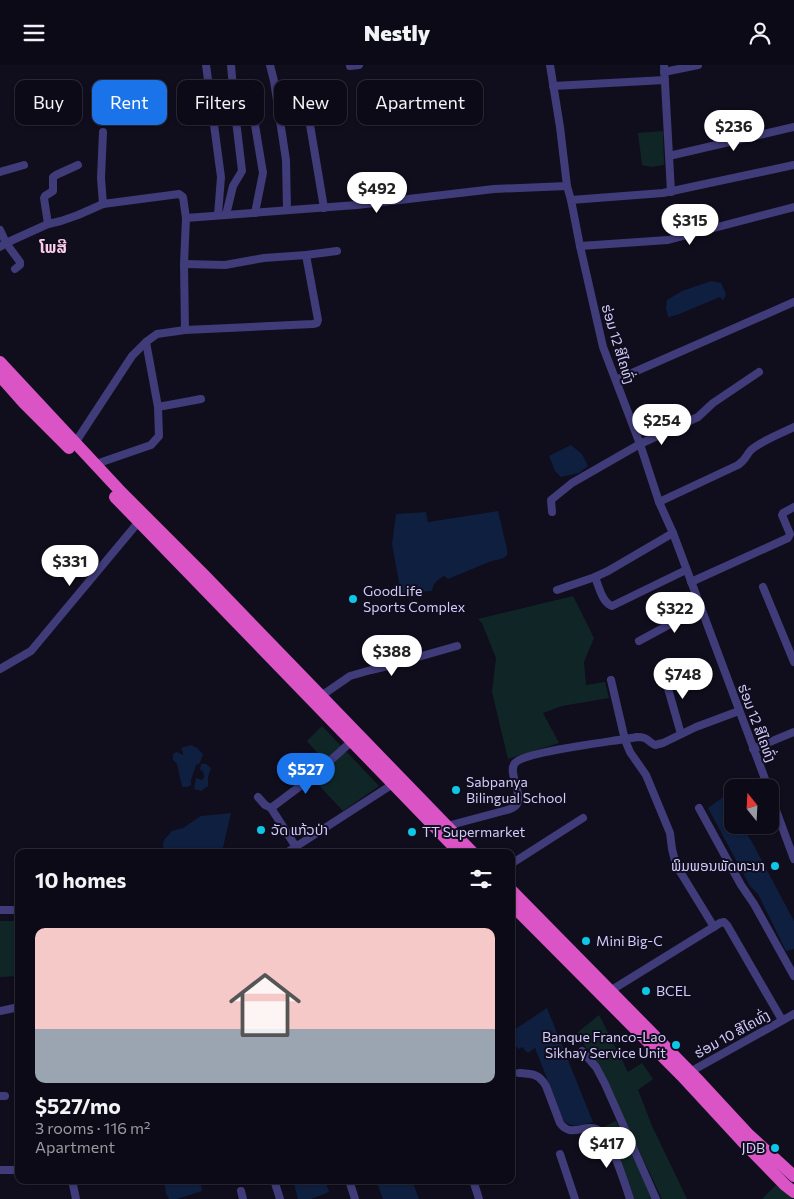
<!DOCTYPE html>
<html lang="en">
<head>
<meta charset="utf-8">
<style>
	:root { --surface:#0c0a16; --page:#1a1823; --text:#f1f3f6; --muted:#9a9aa1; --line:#2c2b35; --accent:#1a73e8 }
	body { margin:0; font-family:Commissioner,"Noto Sans Lao",sans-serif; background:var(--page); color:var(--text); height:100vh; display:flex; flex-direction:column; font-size:19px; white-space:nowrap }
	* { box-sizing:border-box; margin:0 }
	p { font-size:16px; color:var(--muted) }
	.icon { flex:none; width:28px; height:28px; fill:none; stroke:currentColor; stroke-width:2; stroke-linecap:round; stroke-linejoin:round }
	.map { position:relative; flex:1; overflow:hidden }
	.details { position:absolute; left:15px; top:784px; width:500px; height:335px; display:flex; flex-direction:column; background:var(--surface); border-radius:10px; box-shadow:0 1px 4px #0004,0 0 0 1px var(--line) }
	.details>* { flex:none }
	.hud { position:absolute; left:15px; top:15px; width:500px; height:45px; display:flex; gap:10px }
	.needle { width:32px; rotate:342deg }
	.fabs { position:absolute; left:724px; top:714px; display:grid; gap:10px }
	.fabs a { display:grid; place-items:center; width:55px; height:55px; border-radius:10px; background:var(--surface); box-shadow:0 1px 4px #0004,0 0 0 1px var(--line); font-size:25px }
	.price { position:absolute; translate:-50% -42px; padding:0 11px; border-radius:18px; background:#fff; color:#222; font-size:16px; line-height:32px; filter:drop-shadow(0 1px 2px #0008) }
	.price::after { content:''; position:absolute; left:50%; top:30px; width:15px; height:11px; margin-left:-8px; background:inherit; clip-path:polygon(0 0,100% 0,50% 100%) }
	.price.selected { background:var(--accent); color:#fff }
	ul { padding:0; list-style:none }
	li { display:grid; align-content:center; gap:10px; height:265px; padding:0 20px }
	li span { display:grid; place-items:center; height:155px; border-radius:10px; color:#555 }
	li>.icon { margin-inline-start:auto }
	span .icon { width:90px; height:90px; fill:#fffc; stroke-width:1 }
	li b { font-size:21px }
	h2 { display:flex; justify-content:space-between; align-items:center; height:60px; padding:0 20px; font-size:21px }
	.chip { padding:0 18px; border-radius:10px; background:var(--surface); box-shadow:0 1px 4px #0004,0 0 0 1px var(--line); font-size:18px; line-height:45px }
	.chip.selected { background:var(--accent); color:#fff }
	header { display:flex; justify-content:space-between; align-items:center; height:65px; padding:0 20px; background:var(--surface); font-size:22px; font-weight:800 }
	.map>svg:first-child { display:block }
	.green { fill:#102626 }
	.water { fill:#0e1f3f }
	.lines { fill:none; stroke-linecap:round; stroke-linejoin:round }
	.minor { stroke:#403b79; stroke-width:8 }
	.trunk { stroke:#da54c6; stroke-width:12 }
	.poi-dot { fill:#0ec6e5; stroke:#100d1d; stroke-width:2 }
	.labels { text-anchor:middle; stroke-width:4; stroke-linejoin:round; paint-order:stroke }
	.street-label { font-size:14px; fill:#d3cbfc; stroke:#100d1d }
	.poi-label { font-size:14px; fill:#d3cbfc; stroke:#100d1d; text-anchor:start }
	.quarter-label { font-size:16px; font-weight:bold; fill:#fccde9; stroke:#100d1d }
</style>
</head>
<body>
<header><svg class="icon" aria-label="menu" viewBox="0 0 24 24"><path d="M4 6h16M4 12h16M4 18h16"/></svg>Nestly<svg class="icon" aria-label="person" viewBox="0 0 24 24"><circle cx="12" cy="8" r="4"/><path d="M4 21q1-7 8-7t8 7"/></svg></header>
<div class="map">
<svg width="794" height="1134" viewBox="0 0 794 1134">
	<rect width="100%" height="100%" fill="#100d1d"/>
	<!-- green -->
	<g class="green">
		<path d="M 663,66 L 664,100 L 651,102 L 642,100 L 638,68 Z"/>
		<path d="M 573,531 L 594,573 L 584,597 L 586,620 L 605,617 L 609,633 L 562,641 L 543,648 L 559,678 L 508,694 L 492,627 L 496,593 L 482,558 L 478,554 Z"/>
		<path d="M 322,661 L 379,721 L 343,746 L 314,715 L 330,702 L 307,676 Z"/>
		<path d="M 0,856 L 19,856 L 19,911 L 0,912 Z"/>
		<path d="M 599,950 L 628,1007 L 642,998 L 653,1014 L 638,1025 L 652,1061 L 687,1134 L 662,1134 L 603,1009 L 577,968 Z"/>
		<path d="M 616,1056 L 653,1134 L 634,1134 L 603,1062 Z"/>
		<path d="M 776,1120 L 793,1133 L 791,1134 L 762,1134 Z"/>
	</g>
	<!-- water -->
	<g class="water">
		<path d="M 423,28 L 463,29 L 461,52 L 420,54 Z"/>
		<path d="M 711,216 L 721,218 L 726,229 L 723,236 L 720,232 L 677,250 L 668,252 L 666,243 L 667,235 L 682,226 Z"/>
		<path d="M 571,380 L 582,389 L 588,401 L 579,408 L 561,412 L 555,406 L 549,391 Z"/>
		<path d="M 498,446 L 507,484 L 507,490 L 504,493 L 489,497 L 448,514 L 444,511 C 437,515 433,518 432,526 L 401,528 L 392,479 L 396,449 L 426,447 L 428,457 Z"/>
		<path d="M 191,680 L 197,683 L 203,689 L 200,698 L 196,700 L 191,715 L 191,720 L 187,722 L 182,722 L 177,699 L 173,695 L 173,689 L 177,687 L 183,690 L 183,687 L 181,683 Z"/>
		<path d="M 201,699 L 206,699 L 211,703 L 208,712 L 208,721 L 201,726 L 194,724 L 196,713 L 201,715 L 204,713 L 203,706 L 200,705 Z"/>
		<path d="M 726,730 L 732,742 L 732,760 L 741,760 L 752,777 L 794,856 L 794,884 L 786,886 L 758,829 L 750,821 L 708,743 Z"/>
		<path d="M 231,748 L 222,787 L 164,787 L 163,780 L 164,775 L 172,766 L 183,763 L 201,751 Z"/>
		<path d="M 547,943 L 593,1057 C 582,1060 572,1064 563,1055 L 535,983 L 528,988 L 522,982 L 519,984 L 517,982 L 514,984 L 511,981 L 511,967 Z"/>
		<path d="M 164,1115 L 200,1115 L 202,1126 L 177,1134 L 169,1134 L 166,1129 Z"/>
		<path d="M 293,1115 L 325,1115 L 329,1127 L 311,1134 L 298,1134 Z"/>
		<path d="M 376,1115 L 412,1115 L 419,1134 L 383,1134 Z"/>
	</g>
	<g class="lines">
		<!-- minor -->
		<g class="minor">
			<path d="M 206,0 L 221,112 L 218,150"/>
			<path d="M 270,0 L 274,16 L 286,95 L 287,145"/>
			<path d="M 550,0 L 560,62 L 567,121 L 571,135 L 580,181 L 603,282 L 640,379 L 659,437 L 673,468 L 768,722"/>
			<path d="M 664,0 L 671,127"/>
			<path d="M 350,1 L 359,0"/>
			<path d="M 664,7 L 698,0"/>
			<path d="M 248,18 L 263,108 L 255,148"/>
			<path d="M 553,21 L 665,15"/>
			<path d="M 304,24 L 324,143"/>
			<path d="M 669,91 L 794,62"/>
			<path d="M 0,107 L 24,100"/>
			<path d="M 571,135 L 663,128 L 794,100"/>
			<path d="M 103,139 L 101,113 L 103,67"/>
			<path d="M 226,150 L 233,121 L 242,106 L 235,47 L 231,0"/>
			<path d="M 186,153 L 357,140 L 494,124 L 567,121"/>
			<path d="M 48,159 L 44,133 L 45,131 L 53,126 L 53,112 L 56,110 L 78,100"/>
			<path d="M 0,165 L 6,178 L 20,197 L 20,200 L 15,204"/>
			<path d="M 580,181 L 668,175 L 794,142"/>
			<path d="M 0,182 L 6,178 L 48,159 L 61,156 L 78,150 L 103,139 L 179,129 L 183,132 L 186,153 L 184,199 L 185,265 L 157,269 L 146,277 L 158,342 L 159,371 L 151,380 L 96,399"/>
			<path d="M 184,199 L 225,200 L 264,193 L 306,190 L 337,186"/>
			<path d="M 185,265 L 313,259 L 317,258 L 318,255 L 306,190"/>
			<path d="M 616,315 L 794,237"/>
			<path d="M 158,342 L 201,334"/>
			<path d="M 75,378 L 132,291 L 146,277"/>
			<path d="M 659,437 L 738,400 C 746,395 746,390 751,385 C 763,375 780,369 794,362"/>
			<path d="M 552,447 L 551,435 L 572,418 L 640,379 L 698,352 L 713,338 L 759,307"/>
			<path d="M 595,512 C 599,522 602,537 612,541 L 686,505"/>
			<path d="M 691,517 L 788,473 L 790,469 L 782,450 L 783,448 L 794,442"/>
			<path d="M 763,522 L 794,597"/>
			<path d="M 557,525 L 595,512 L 608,506 L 673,468"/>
			<path d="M 639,576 L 700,543"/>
			<path d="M 0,604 L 31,586 L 141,454"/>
			<path d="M 663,606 L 681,669"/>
			<path d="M 611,615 L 625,675 L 630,687 L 646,710 L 670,768 L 672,784 L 676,800 L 714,862"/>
			<path d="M 321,631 L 350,611 L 371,605 L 396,599 L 418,592 L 457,581"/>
			<path d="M 753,684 L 794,667"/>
			<path d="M 770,729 L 794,794"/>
			<path d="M 258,732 L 265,740 L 271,743 L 311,713 L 352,676"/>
			<path d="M 271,743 L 296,782"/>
			<path d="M 699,743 L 741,820 L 754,839 L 794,911"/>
			<path d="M 447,761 L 507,745 C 510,744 515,743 517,739 C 523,728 507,707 515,698 C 525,686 618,676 637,672 C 648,672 647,676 655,680 L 663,678 L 696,662 L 739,646"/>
			<path d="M 286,788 L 393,719"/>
			<path d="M 511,799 L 583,753"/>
			<path d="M 0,845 L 19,845"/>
			<path d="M 610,926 L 720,858 L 724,857 L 727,860 L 782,955"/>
			<path d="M 0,946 L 19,942"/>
			<path d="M 582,986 L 596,1002 L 605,1019 L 656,1134"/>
			<path d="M 519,1008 C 533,1009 539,1009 546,1021 L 560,1058 C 572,1075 586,1056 600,1066 C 611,1074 625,1119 630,1134"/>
			<path d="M 688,1008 L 794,949"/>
			<path d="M 0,1031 L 5,1031"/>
			<path d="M 560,1089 L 575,1134"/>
			<path d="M 0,1105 L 19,1105"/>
			<path d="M 72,1115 L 76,1134"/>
			<path d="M 274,1115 L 280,1134"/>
			<path d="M 349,1115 L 355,1134"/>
			<path d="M 473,1115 L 479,1134"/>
			<path d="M 241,1126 L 243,1134"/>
		</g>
		<!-- trunk -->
		<g class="trunk">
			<path d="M 0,297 L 122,428 L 205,511 L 288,597 L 473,788"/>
			<path d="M 0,311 L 24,338 L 69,383"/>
			<path d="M 115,432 L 460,788"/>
			<path d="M 511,825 L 699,1016 L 749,1070 L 794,1111"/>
			<path d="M 511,839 L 682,1011 L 742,1076 L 785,1120 L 794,1127"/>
		</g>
	</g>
	<!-- markers -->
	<g class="poi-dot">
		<circle cx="353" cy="534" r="5"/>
		<circle cx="456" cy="725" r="5"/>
		<circle cx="261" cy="765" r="5"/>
		<circle cx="412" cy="767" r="5"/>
		<circle cx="775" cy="801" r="5"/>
		<circle cx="586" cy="876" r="5"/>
		<circle cx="646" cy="926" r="5"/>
		<circle cx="676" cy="980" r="5"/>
		<circle cx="775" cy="1083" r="5"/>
	</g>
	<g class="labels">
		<!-- street labels -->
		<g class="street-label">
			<text transform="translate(618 279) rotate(73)" y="5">ຮ່ອມ 12 ສີໄຄທົ່ງ</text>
			<text transform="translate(757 658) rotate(69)" y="5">ຮ່ອມ 12 ສີໄຄທົ່ງ</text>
			<text transform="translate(732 969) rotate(-29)" y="5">ຮ່ອມ 10 ສີໄຄທົ່ງ</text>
		</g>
		<!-- poi labels -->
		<g class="poi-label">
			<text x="363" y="531">GoodLife<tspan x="363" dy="16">Sports Complex</tspan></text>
			<text x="466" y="722">Sabpanya<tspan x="466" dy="16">Bilingual School</tspan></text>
			<text x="271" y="770">ວັດ ແກ້ວປ່າ</text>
			<text x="422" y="772">TT Supermarket</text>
			<text x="765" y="806" text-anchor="end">ພິມພອນພັດທະນາ</text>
			<text x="596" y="881">Mini Big-C</text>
			<text x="656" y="931">BCEL</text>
			<text x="666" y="977" text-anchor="end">Banque Franco-Lao<tspan x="666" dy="16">Sikhay Service Unit</tspan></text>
			<text x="765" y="1088" text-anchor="end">JDB</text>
		</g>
		<!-- quarter labels -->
		<g class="quarter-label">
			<text x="53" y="188">ໂພສີ</text>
		</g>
	</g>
</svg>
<div class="fabs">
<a><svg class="needle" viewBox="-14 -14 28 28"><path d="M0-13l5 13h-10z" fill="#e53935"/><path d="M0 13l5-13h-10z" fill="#9a9aa1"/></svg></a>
</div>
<b class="price" style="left:734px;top:87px">$236</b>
<b class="price" style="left:377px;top:149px">$492</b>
<b class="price" style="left:690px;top:181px">$315</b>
<b class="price" style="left:662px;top:381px">$254</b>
<b class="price" style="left:70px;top:522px">$331</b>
<b class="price" style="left:675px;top:569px">$322</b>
<b class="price" style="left:392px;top:612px">$388</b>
<b class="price" style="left:683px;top:635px">$748</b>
<b class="price selected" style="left:306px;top:730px">$527</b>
<b class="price" style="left:607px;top:1104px">$417</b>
<div class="hud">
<a class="chip">Buy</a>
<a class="chip selected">Rent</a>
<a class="chip">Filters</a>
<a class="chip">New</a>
<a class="chip">Apartment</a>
</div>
<section class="details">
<h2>10 homes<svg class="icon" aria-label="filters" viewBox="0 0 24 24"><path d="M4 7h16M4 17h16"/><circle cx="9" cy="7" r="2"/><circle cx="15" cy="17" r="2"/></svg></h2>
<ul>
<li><span style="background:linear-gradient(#f6c9c9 65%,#9aa5b1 0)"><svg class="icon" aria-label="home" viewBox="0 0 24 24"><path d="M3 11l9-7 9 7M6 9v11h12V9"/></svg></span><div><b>$527/mo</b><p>3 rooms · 116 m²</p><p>Apartment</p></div></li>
</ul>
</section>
</div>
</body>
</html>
